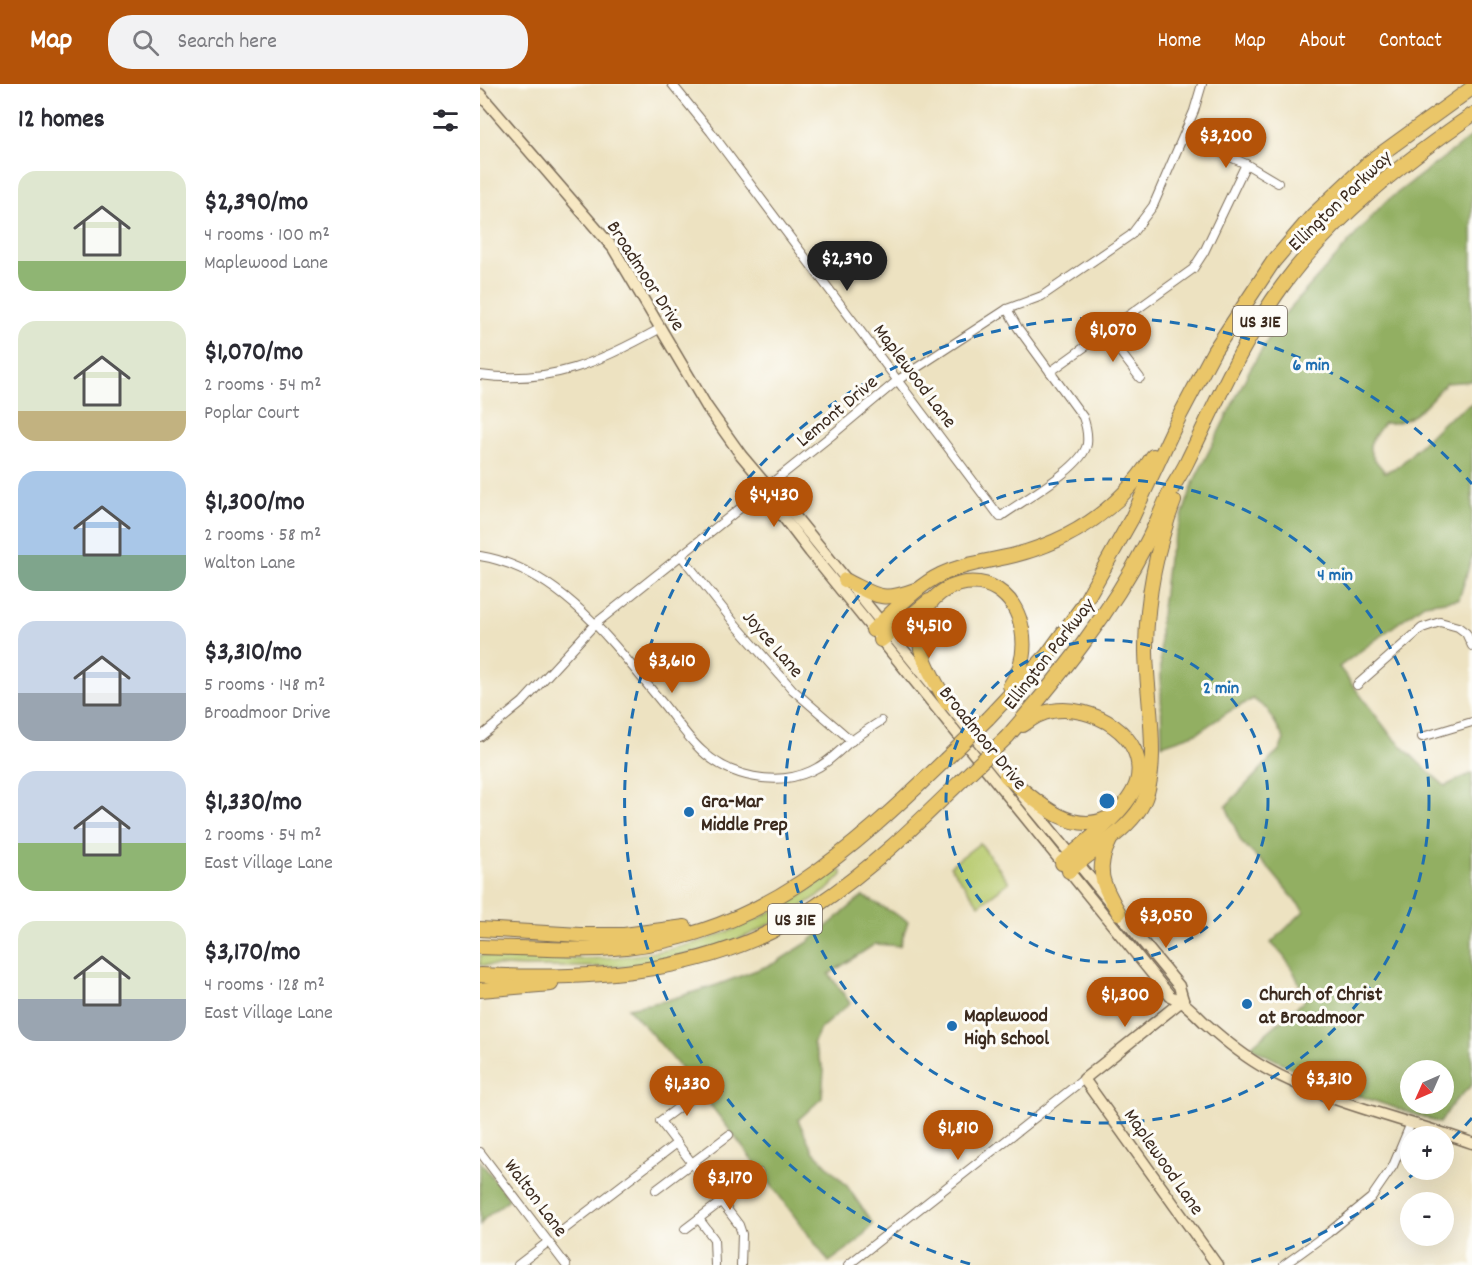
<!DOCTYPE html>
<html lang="en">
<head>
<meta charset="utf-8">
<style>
	:root { --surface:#fff; --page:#f2f2f3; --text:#2b2b33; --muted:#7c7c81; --accent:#b45309 }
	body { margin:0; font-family:Dekko,sans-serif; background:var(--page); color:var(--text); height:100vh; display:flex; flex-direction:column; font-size:22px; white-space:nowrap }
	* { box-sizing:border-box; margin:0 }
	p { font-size:20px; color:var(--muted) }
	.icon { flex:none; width:33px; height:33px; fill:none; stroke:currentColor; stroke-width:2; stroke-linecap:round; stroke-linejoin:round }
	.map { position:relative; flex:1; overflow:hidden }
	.side { display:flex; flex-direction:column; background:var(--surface); width:480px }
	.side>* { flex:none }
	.needle { width:39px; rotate:225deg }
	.buttons { position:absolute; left:920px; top:976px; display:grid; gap:12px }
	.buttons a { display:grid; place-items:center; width:54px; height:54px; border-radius:50%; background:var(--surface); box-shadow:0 6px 24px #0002; font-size:30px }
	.price { position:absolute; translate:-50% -51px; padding:0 14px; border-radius:21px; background:var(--accent); color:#fff; font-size:20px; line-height:39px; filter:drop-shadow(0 2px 3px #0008) }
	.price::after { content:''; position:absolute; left:50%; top:36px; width:18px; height:14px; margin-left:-9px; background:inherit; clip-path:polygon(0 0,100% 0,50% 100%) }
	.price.on { background:#222; color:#fff }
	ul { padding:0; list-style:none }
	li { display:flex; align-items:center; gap:18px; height:150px; padding:0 18px }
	li span { display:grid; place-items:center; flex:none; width:168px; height:120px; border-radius:18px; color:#555 }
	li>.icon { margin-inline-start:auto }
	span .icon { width:72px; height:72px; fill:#fffc; stroke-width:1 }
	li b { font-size:26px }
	h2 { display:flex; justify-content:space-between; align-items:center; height:72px; padding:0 18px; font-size:26px }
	header { display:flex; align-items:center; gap:36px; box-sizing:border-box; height:84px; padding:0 30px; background:var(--accent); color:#fff }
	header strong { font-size:28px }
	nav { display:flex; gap:33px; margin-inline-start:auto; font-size:21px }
	.search { width:420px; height:54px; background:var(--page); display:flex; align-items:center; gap:15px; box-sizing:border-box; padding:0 21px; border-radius:24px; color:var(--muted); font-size:22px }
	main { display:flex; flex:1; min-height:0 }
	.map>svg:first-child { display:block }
	.green { fill:#b8cb6f; stroke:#7a7a46; stroke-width:1.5 }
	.forest { fill:#92af62; stroke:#666c40; stroke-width:1.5; fill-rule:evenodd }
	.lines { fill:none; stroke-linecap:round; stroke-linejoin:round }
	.street-casing { stroke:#796a57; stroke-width:10 }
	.secondary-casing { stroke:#796a57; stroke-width:13 }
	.highway-casing { stroke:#796a57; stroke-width:16 }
	.street { stroke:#fff; stroke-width:8 }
	.secondary { stroke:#f7e8c3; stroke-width:10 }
	.highway { stroke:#eac669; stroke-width:14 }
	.highway-bridge-casing { stroke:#796a57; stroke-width:16; stroke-linecap:butt }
	.highway-bridge { stroke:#eac669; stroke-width:14 }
	.ring { fill:none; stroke:#1f6fb2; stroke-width:3; stroke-dasharray:10 8 }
	.poi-dot { fill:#1f6fb2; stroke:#fdfcf7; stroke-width:2 }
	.labels { text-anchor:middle; stroke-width:6; stroke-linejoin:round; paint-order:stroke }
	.shield { fill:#fdfcf7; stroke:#75695f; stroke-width:1.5 }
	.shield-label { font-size:18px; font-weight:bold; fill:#3b2a1e }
	.street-label { font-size:20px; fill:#3b2a1e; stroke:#fdfcf7 }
	.poi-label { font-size:20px; font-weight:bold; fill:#3b2a1e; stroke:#fdfcf7; text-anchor:start }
	.centre { fill:#1f6fb2; stroke:#fdfcf7; stroke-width:3 }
	.ring-label { font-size:18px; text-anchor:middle; font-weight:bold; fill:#1f6fb2; stroke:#fdfcf7; stroke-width:6; stroke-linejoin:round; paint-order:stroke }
</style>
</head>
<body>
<header>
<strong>Map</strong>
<div class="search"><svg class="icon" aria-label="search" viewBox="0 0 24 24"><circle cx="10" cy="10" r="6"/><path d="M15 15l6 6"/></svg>Search here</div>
<nav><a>Home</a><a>Map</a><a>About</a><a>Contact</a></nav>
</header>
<main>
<section class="side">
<h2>12 homes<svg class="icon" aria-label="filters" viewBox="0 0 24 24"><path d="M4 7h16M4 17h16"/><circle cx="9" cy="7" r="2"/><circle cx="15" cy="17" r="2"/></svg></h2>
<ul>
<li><span style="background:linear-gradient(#dfe7d0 75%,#8fb573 0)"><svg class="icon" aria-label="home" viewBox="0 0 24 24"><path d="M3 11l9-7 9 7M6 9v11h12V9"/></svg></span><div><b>$2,390/mo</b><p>4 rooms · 100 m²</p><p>Maplewood Lane</p></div></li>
<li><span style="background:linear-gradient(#dfe7d0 75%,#c2b280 0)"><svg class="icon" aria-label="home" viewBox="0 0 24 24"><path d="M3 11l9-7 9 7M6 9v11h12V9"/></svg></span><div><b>$1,070/mo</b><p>2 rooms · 54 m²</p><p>Poplar Court</p></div></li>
<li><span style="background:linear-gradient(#a9c7e8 70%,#7fa58c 0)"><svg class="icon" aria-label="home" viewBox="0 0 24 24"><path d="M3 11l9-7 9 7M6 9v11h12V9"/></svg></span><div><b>$1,300/mo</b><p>2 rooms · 58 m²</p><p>Walton Lane</p></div></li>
<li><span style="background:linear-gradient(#c9d6e8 60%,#9aa5b1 0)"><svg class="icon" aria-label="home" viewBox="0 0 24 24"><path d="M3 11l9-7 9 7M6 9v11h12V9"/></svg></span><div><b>$3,310/mo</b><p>5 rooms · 148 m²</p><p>Broadmoor Drive</p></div></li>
<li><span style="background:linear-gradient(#c9d6e8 60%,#8fb573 0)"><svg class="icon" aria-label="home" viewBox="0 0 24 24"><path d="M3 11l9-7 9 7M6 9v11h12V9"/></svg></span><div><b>$1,330/mo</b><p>2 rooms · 54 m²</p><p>East Village Lane</p></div></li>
<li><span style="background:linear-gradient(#dfe7d0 65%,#9aa5b1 0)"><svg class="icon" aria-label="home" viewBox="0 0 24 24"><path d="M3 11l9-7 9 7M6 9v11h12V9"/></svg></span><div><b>$3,170/mo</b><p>4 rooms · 128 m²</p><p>East Village Lane</p></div></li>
</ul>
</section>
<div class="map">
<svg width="992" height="1181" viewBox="0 0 992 1181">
	<rect width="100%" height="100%" fill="#fdfcf7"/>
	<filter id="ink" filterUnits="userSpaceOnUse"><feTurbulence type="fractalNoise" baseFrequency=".0167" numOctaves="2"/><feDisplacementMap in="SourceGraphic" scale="12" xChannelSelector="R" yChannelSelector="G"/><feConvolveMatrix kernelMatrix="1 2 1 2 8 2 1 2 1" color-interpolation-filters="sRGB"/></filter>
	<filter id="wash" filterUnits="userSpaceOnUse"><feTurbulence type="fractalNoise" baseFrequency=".008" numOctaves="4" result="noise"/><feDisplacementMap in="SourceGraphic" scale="24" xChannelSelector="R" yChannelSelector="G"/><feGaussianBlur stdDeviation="1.35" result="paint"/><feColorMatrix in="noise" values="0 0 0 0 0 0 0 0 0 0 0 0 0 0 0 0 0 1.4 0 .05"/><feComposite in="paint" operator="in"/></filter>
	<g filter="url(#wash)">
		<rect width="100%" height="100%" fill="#ede2c1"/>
		<!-- green -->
		<g class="green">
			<path d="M 500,759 L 529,798 L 499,821 L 470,782 Z"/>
			<path d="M 357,786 L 362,787 L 362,791 L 346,807 L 313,828 L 271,850 L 235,864 L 148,883 L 46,883 L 0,881 L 0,871 C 35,872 71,876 106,875 C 205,872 278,844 357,786 Z"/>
		</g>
		<!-- forest -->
		<g class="forest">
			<path d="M 992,52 L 992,297 L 966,299 C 949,317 932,342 904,339 C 886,363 884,364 905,388 L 919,382 L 965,337 L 992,319 L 992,473 L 979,515 L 944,520 L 859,583 L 909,649 L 939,679 L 965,702 L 992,689 L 992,1001 L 973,1019 L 960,1039 L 844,1000 L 770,963 L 825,916 C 818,894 809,875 791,859 L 824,827 L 791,787 L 761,758 L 746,722 L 800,665 L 804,655 L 788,626 L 773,615 L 750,627 L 717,649 L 682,661 L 680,542 L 688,474 L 714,397 L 769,287 L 801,234 L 904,119 ZM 930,987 L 963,987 L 963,1020 L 930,1020 Z"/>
			<path d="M 383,812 L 428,837 L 420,862 L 395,860 L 349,890 L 370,919 L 340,945 L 333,960 L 344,986 L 342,1014 L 318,1036 L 333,1067 L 367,1102 L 393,1140 L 377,1158 L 349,1178 C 284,1093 222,1003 148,924 L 184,917 L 237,901 L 295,879 L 327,859 Z"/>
			<path d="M 0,1077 L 29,1115 L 5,1134 L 0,1141 Z"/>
		</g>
	</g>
	<g filter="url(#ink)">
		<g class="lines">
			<!-- street casing -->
			<g class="street-casing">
				<g id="street">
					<path d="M 192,0 L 231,48 L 520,433 C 540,418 603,384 607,360 C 608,351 606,341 603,333 L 538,244 L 527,225"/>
					<path d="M 704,52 L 766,80 L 798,99"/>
					<path d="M 626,249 L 660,294"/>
					<path d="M 570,288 L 713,185 L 724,168 L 766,80"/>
					<path d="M 0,291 C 71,301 120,278 181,244"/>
					<path d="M 0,472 C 81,485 135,562 184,621 C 196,636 207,653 221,666 C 249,693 296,703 331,687 C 347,680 358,668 371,657 C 381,650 391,643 401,637"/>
					<path d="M 202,473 L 256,541 L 313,606 L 372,657"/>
					<path d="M 877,601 L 942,544 L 960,538 L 978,543 L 986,549 L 992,562"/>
					<path d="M 0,653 L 43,618 L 115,540 L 352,351 L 418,296 L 527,225 L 562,212 L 651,151 L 673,122 L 714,27 L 722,0"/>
					<path d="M 942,653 L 992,638"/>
					<path d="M 218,1009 L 180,1037 L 259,1141 L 262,1150 L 261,1181"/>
					<path d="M 0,1068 L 86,1181"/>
					<path d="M 176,1106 L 249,1051"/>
					<path d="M 219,1135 L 234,1155 L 235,1181"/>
					<path d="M 205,1145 L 279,1089"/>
					<path d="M 82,1147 L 197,1059"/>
					<path d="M 38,1181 L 68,1158"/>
					<path d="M 368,1181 L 604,995"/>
					<path d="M 804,1181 L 848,1149 L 891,1114 L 913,1082 L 931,1039"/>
				</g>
			</g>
			<!-- secondary casing -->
			<g class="secondary-casing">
				<g id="secondary">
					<path d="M 0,10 L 133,164 L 227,323 L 261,371 L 288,403 L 301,415 L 453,602"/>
					<path d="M 289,406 L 294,421 L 330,468 L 690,912 C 706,918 714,929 726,940 C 744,956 763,972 785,984 C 849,1020 923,1034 992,1059"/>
					<path d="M 463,614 L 531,698"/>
					<path d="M 541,710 L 699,902 L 703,916"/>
					<path d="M 703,916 L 604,995 L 737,1181"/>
				</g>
			</g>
			<!-- highway casing -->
			<g class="highway-casing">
				<g id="highway">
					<path d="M 365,496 C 396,511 400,519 435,506"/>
					<path d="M 393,546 C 411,530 438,501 460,491 C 482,480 511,477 535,471 C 593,456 641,423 673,372"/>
					<path d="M 401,556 L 449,517"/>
					<path d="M 467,619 C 458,602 446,584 441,565 C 425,497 526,467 542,545 C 546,566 542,585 530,602"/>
					<path d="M 508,634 L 567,571 L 602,523 L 652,434 L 699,333 L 734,267 L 793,178 L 833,131 L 887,80 L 992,4"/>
					<path d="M 543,641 C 551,635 562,628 572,627 C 611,620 669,651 657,698 C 649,726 604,759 582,779"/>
					<path d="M 527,653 C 580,592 630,530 667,458 C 676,441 682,424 690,408 C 695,398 701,390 706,380 C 736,319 763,256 803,201 C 854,132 922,79 992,31"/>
					<path d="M 526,692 C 553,714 590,753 628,734"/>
					<path d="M 630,756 C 614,787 623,801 639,829"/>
					<path d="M 589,787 C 612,766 644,750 661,723 C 683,686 665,606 666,561 C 667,512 677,462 694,417"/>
					<path d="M 0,845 L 100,851 L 144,851 L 205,843"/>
					<path d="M 0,863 C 48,864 97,868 146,863 C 281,849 371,767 465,676"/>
					<path d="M 0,891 C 117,897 236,889 336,822 C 389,787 436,741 481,697"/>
					<path d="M 0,906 L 71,900"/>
				</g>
			</g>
			<!-- street -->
			<use href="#street" class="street"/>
			<!-- secondary -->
			<use href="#secondary" class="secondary"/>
			<!-- highway -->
			<use href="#highway" class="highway"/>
			<!-- highway-bridge casing -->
			<g class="highway-bridge-casing">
				<g id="highway-bridge">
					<path d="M 465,676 L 508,634"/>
					<path d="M 481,697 L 527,653"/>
				</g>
			</g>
			<!-- highway-bridge -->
			<use href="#highway-bridge" class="highway-bridge"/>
		</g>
	</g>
	<!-- distance rings -->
	<g class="ring">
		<circle cx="627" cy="717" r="161"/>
		<circle cx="627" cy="717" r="322"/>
		<path d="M992 1034A483 483 0 0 1 966 1061M937 1087A483 483 0 0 1 764 1180M490 1180A483 483 0 1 1 992 400"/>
	</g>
	<!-- markers -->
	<g class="poi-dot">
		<circle cx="209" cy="728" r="6"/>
		<circle cx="767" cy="920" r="6"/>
		<circle cx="472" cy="942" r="6"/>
	</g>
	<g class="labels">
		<!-- shield labels -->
		<g class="shield">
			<rect x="753" y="222" width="54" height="30" rx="4.5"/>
			<rect x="288" y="820" width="54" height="30" rx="4.5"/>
		</g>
		<g class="shield-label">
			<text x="780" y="243">US 31E</text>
			<text x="315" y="841">US 31E</text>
		</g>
		<!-- street labels -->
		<g class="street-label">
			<text transform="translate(859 116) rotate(-44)" y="7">Ellington Parkway</text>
			<text transform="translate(167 191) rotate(57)" y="7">Broadmoor Drive</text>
			<text transform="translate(436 291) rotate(53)" y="7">Maplewood Lane</text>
			<text transform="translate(356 326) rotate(-40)" y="7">Lemont Drive</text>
			<text transform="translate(294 559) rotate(49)" y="7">Joyce Lane</text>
			<text transform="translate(568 569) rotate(-52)" y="7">Ellington Parkway</text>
			<text transform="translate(504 653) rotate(51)" y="7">Broadmoor Drive</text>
			<text transform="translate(685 1077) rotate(55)" y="7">Maplewood Lane</text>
			<text transform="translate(57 1113) rotate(53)" y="7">Walton Lane</text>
		</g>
		<!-- poi labels -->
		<g class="poi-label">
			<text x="221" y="723">Gra-Mar<tspan x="221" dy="23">Middle Prep</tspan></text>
			<text x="779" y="916">Church of Christ<tspan x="779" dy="23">at Broadmoor</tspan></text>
			<text x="484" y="937">Maplewood<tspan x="484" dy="23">High School</tspan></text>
		</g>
	</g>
	<circle cx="627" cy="717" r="9" class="centre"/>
	<g class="ring-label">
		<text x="831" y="286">6 min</text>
		<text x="855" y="496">4 min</text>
		<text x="741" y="609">2 min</text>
	</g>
</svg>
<div class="buttons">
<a><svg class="needle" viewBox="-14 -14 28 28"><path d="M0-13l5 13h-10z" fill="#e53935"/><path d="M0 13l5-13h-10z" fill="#7c7c81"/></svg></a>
<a>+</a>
<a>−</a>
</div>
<b class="price" style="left:746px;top:85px">$3,200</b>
<b class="price on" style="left:367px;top:208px">$2,390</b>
<b class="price" style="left:633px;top:279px">$1,070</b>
<b class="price" style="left:294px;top:444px">$4,430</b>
<b class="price" style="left:449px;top:575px">$4,510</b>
<b class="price" style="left:192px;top:610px">$3,610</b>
<b class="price" style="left:686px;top:865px">$3,050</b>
<b class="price" style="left:645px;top:944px">$1,300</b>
<b class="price" style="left:849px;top:1028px">$3,310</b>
<b class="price" style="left:207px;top:1033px">$1,330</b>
<b class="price" style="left:478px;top:1077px">$1,810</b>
<b class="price" style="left:250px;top:1127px">$3,170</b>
</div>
</main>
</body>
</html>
